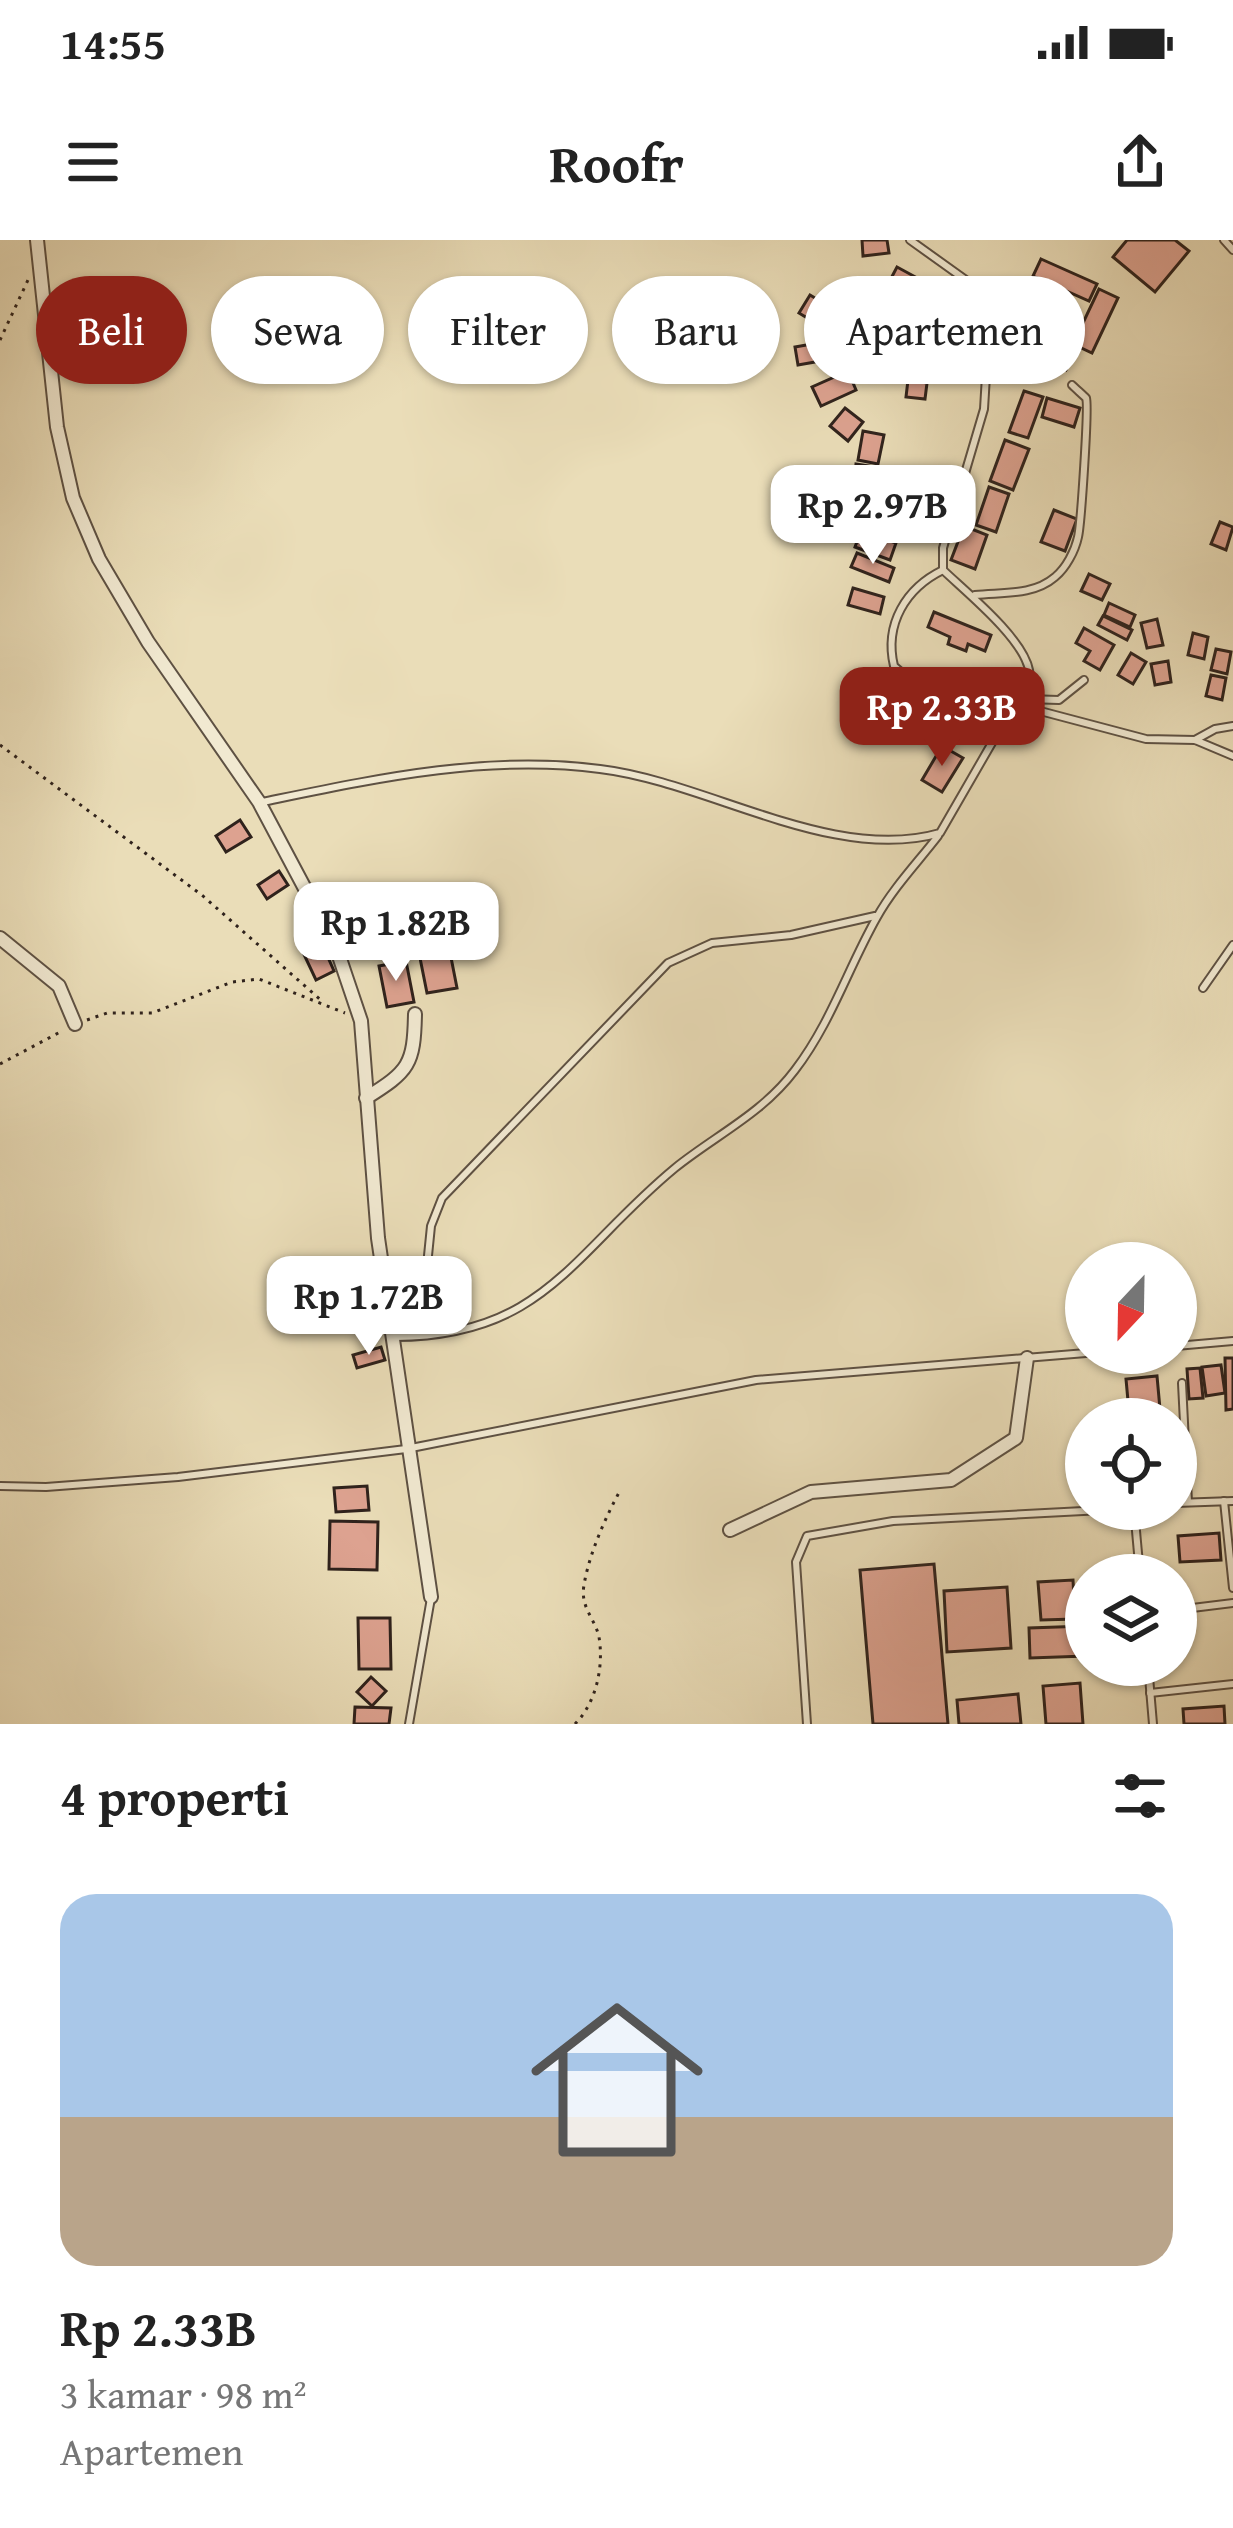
<!DOCTYPE html>
<html lang="id">
<head>
<meta charset="utf-8">
<style>
	:root { --surface:#fff; --page:#f6f6f6; --text:#222; --muted:#767676; --accent:#8f2418 }
	body { margin:0; font-family:"Gentium Book Plus",serif; background:var(--page); color:var(--text); height:100vh; display:flex; flex-direction:column; font-size:45px; white-space:nowrap }
	* { box-sizing:border-box; margin:0 }
	p { font-size:39px; color:var(--muted) }
	.icon { flex:none; width:66px; height:66px; fill:none; stroke:currentColor; stroke-width:2; stroke-linecap:round; stroke-linejoin:round }
	.map { position:relative; height:1484px; overflow:hidden }
	.side { display:flex; flex-direction:column; background:var(--surface); flex:1 }
	.side>* { flex:none }
	.banner { position:absolute; left:36px; top:36px; width:1161px; height:108px; display:flex; gap:24px }
	.needle { width:78px; rotate:202deg }
	.controls { position:absolute; left:1065px; top:1002px; display:grid; gap:24px }
	.controls a { display:grid; place-items:center; width:132px; height:132px; border-radius:50%; background:var(--surface); box-shadow:0 3px 9px #0004; font-size:60px }
	.price { position:absolute; translate:-50% -102px; padding:0 27px; border-radius:24px; background:#fff; color:#222; font-size:39px; line-height:78px; filter:drop-shadow(0 3px 6px #0008) }
	.price::after { content:''; position:absolute; left:50%; top:72px; width:36px; height:27px; margin-left:-18px; background:inherit; clip-path:polygon(0 0,100% 0,50% 100%) }
	.price.selected { background:var(--accent); color:#fff }
	ul { padding:0; list-style:none }
	li { display:grid; align-content:center; gap:24px; height:636px; padding:0 60px }
	li span { display:grid; place-items:center; height:372px; border-radius:36px; color:#555 }
	li>.icon { margin-inline-start:auto }
	span .icon { width:216px; height:216px; fill:#fffc; stroke-width:1 }
	li b { font-size:51px }
	h2 { display:flex; justify-content:space-between; align-items:center; height:144px; padding:0 60px; font-size:51px }
	.tag { padding:0 42px; border-radius:54px; background:var(--surface); box-shadow:0 3px 9px #0004; font-size:42px; line-height:108px }
	.tag.selected { background:var(--accent); color:#fff }
	.status { display:flex; justify-content:space-between; align-items:center; height:84px; padding:0 60px; background:var(--surface); direction:ltr }
	.status svg { height:33px; fill:currentColor }
	header { display:flex; justify-content:space-between; align-items:center; height:156px; padding:0 60px; background:var(--surface); font-size:54px; font-weight:700 }
	.map>svg:first-child { display:block }
	.building { fill:#dda290; stroke:#2f221c; stroke-width:3 }
	.lines { fill:none; stroke-linecap:round; stroke-linejoin:round }
	.lane-casing { stroke:#5e5143; stroke-width:10 }
	.street-casing { stroke:#5e5143; stroke-width:16 }
	.path { stroke:#2f221c; stroke-width:3; stroke-dasharray:3 6; stroke-linecap:butt }
	.lane { stroke:#f1e9d1; stroke-width:6 }
	.street { stroke:#f1e9d1; stroke-width:12 }
</style>
</head>
<body>
<div class="status"><b>14:55</b><svg viewBox="0 0 49 12"><path d="M0 12V9h3v3zM5 12V6h3v6zM10 12V3h3v9zM15 12V0h3v12zM26 1h20v11H26zM47 4h2v5h-2z"/></svg></div>
<header><svg class="icon" aria-label="menu" viewBox="0 0 24 24"><path d="M4 6h16M4 12h16M4 18h16"/></svg>Roofr<svg class="icon" aria-label="share" viewBox="0 0 24 24"><path d="M12 15V3M7 8l5-5 5 5M5 13v7h14v-7"/></svg></header>
<div class="map">
<svg width="1233" height="1484" viewBox="0 0 1233 1484">
	<rect width="100%" height="100%" fill="#eaddb8"/>
	<filter id="stains"><feTurbulence type="fractalNoise" baseFrequency=".00167" numOctaves="4"/><feColorMatrix values="0 0 0 0 .2 0 0 0 0 .09 0 0 0 0 .02 0 0 0 .5 -.17"/></filter>
	<radialGradient id="worn" r=".72"><stop offset=".6" stop-color="#630" stop-opacity="0"/><stop offset="1" stop-color="#630" stop-opacity=".3"/></radialGradient>
	<!-- building -->
	<g class="building">
		<path d="M 862,0 L 887,0 L 889,13 L 863,16 Z"/>
		<path d="M 1127,0 L 1175,0 L 1189,11 L 1155,52 L 1113,17 Z"/>
		<path d="M 1041,19 L 1097,44 L 1089,61 L 1033,36 Z"/>
		<path d="M 897,27 L 921,40 L 911,59 L 887,46 Z"/>
		<path d="M 1029,43 L 1051,53 L 1037,84 L 1015,74 Z"/>
		<path d="M 877,45 L 896,56 L 888,70 L 868,59 Z"/>
		<path d="M 1099,49 L 1118,58 L 1092,113 L 1073,104 Z"/>
		<path d="M 810,55 L 838,72 L 827,90 L 799,73 Z"/>
		<path d="M 923,69 L 947,82 L 939,97 L 915,85 Z"/>
		<path d="M 1014,80 L 1075,111 L 1066,130 L 1004,100 Z"/>
		<path d="M 865,99 L 905,116 L 895,141 L 854,125 Z"/>
		<path d="M 812,104 L 815,122 L 798,125 L 795,107 Z"/>
		<path d="M 848,131 L 856,150 L 821,166 L 812,147 Z"/>
		<path d="M 908,140 L 927,143 L 925,159 L 906,157 Z"/>
		<path d="M 1024,151 L 1043,157 L 1028,198 L 1009,192 Z"/>
		<path d="M 1047,158 L 1080,168 L 1074,187 L 1042,177 Z"/>
		<path d="M 845,168 L 863,182 L 848,201 L 830,186 Z"/>
		<path d="M 863,191 L 884,195 L 878,224 L 858,220 Z"/>
		<path d="M 1005,200 L 1029,209 L 1013,250 L 990,241 Z"/>
		<path d="M 856,224 L 875,227 L 872,248 L 854,245 Z"/>
		<path d="M 885,237 L 904,240 L 901,259 L 882,256 Z"/>
		<path d="M 989,247 L 1009,254 L 996,292 L 976,285 Z"/>
		<path d="M 855,260 L 891,274 L 886,290 L 849,276 Z"/>
		<path d="M 1054,270 L 1077,279 L 1065,311 L 1041,302 Z"/>
		<path d="M 1220,282 L 1233,287 L 1226,310 L 1211,304 Z"/>
		<path d="M 964,286 L 987,295 L 975,329 L 951,320 Z"/>
		<path d="M 861,291 L 896,303 L 890,320 L 855,307 Z"/>
		<path d="M 857,313 L 894,328 L 889,342 L 851,327 Z"/>
		<path d="M 1089,334 L 1110,344 L 1102,360 L 1081,351 Z"/>
		<path d="M 853,348 L 884,357 L 880,374 L 848,365 Z"/>
		<path d="M 1109,363 L 1135,375 L 1130,387 L 1104,375 Z"/>
		<path d="M 934,372 L 991,395 L 985,411 L 968,404 L 966,411 L 948,404 L 950,397 L 928,387 Z"/>
		<path d="M 1103,376 L 1132,390 L 1127,400 L 1098,385 Z"/>
		<path d="M 1157,379 L 1163,405 L 1147,408 L 1141,383 Z"/>
		<path d="M 1084,388 L 1114,405 L 1100,430 L 1084,421 L 1090,411 L 1076,403 Z"/>
		<path d="M 1193,393 L 1208,397 L 1204,419 L 1188,415 Z"/>
		<path d="M 1216,409 L 1231,412 L 1227,434 L 1211,430 Z"/>
		<path d="M 1131,413 L 1146,422 L 1133,444 L 1118,435 Z"/>
		<path d="M 1168,421 L 1171,442 L 1155,445 L 1151,424 Z"/>
		<path d="M 1211,435 L 1226,438 L 1222,460 L 1206,456 Z"/>
		<path d="M 942,506 L 963,518 L 942,552 L 922,540 Z"/>
		<path d="M 240,580 L 251,597 L 226,612 L 216,596 Z"/>
		<path d="M 279,631 L 288,645 L 267,659 L 258,645 Z"/>
		<path d="M 319,697 L 334,731 L 316,740 L 300,706 Z"/>
		<path d="M 447,697 L 457,748 L 427,753 L 417,703 Z"/>
		<path d="M 406,721 L 414,762 L 387,767 L 379,726 Z"/>
		<path d="M 381,1107 L 385,1120 L 357,1128 L 353,1115 Z"/>
		<path d="M 1225,1118 L 1233,1118 L 1233,1169 L 1226,1170 Z"/>
		<path d="M 1221,1125 L 1225,1153 L 1206,1156 L 1202,1127 Z"/>
		<path d="M 1200,1128 L 1203,1158 L 1189,1159 L 1187,1129 Z"/>
		<path d="M 1157,1136 L 1160,1169 L 1129,1172 L 1126,1139 Z"/>
		<path d="M 367,1246 L 369,1270 L 336,1272 L 334,1248 Z"/>
		<path d="M 330,1281 L 378,1282 L 377,1330 L 329,1329 Z"/>
		<path d="M 1219,1293 L 1221,1320 L 1180,1322 L 1178,1296 Z"/>
		<path d="M 934,1324 L 948,1484 L 873,1484 L 860,1330 Z"/>
		<path d="M 1073,1340 L 1075,1379 L 1041,1380 L 1038,1342 Z"/>
		<path d="M 1007,1347 L 1011,1408 L 947,1412 L 944,1351 Z"/>
		<path d="M 358,1378 L 390,1378 L 391,1429 L 359,1429 Z"/>
		<path d="M 1086,1386 L 1086,1416 L 1030,1418 L 1029,1388 Z"/>
		<path d="M 371,1437 L 386,1451 L 372,1466 L 357,1452 Z"/>
		<path d="M 1080,1443 L 1083,1484 L 1046,1484 L 1043,1446 Z"/>
		<path d="M 1018,1454 L 1021,1484 L 959,1484 L 957,1460 Z"/>
		<path d="M 1224,1466 L 1225,1484 L 1184,1484 L 1183,1469 Z"/>
		<path d="M 355,1467 L 391,1468 L 389,1484 L 354,1484 Z"/>
	</g>
	<g class="lines">
		<!-- lane casing -->
		<g class="lane-casing">
			<g id="lane">
				<path d="M 1224,0 L 1233,10"/>
				<path d="M 943,330 C 906,348 884,384 894,426 L 916,445 L 1003,482"/>
				<path d="M 975,355 C 1002,352 1033,356 1055,337 C 1066,328 1075,311 1078,297 C 1081,284 1089,165 1086,158 C 1085,157 1073,146 1072,145"/>
				<path d="M 1026,459 L 1059,460 L 1084,440"/>
				<path d="M 1025,467 L 1146,499 L 1195,500 L 1233,516"/>
				<path d="M 1195,500 L 1215,489 L 1233,486"/>
				<path d="M 262,562 C 374,539 486,514 600,529 C 708,542 833,624 940,593 L 1004,482 L 1025,467 C 1027,455 1031,441 1029,430 C 1023,398 966,352 943,330 L 943,308 L 984,169 L 990,69 L 977,48 L 910,0"/>
				<path d="M 339,705 L 384,666"/>
				<path d="M 1203,748 L 1233,705"/>
				<path d="M 420,1095 L 431,986 L 442,958 L 668,723 L 712,703 L 791,695 L 875,676"/>
				<path d="M 395,1097 C 545,1096 572,1013 675,928 C 716,895 762,874 795,830 C 831,783 848,728 877,677 C 893,648 918,622 938,596"/>
				<path d="M 1176,1106 L 1233,1101"/>
				<path d="M 1182,1143 L 1188,1262"/>
				<path d="M 0,1246 L 46,1247 L 178,1237 L 406,1209 L 756,1140 L 1086,1113"/>
				<path d="M 1224,1261 L 1233,1348"/>
				<path d="M 1176,1263 L 1233,1261"/>
				<path d="M 1134,1269 L 1140,1335"/>
				<path d="M 1176,1370 L 1233,1363"/>
				<path d="M 1148,1425 L 1153,1484"/>
				<path d="M 1150,1453 L 1233,1444"/>
				<path d="M 409,1484 L 431,1358"/>
				<path d="M 807,1484 L 796,1322 L 807,1296 L 893,1281 L 1122,1269"/>
			</g>
		</g>
		<!-- street casing -->
		<g class="street-casing">
			<g id="street">
				<path d="M 37,0 L 57,187 L 73,258 L 99,319 L 148,402 L 259,562 L 336,707 L 361,781 L 378,998 L 431,1357"/>
				<path d="M 0,698 L 59,746 L 75,784"/>
				<path d="M 366,858 C 409,831 414,825 415,774"/>
				<path d="M 730,1290 L 811,1252 L 951,1240 L 1016,1198 L 1027,1118"/>
			</g>
		</g>
		<!-- path -->
		<g class="path">
			<path d="M 0,100 L 28,40"/>
			<path d="M 0,505 L 203,656 L 323,762"/>
			<path d="M 87,780 L 107,773 L 152,773 L 232,742 L 259,739 L 345,773"/>
			<path d="M 0,824 L 62,791"/>
			<path d="M 575,1484 C 596,1463 604,1427 599,1397 C 595,1378 580,1368 584,1345 C 589,1314 606,1276 621,1249"/>
		</g>
		<!-- lane -->
		<use href="#lane" class="lane"/>
		<!-- street -->
		<use href="#street" class="street"/>
	</g>
	<rect width="100%" height="100%" filter="url(#stains)"/>
	<rect width="100%" height="100%" fill="url(#worn)"/>
</svg>
<div class="controls">
<a><svg class="needle" viewBox="-14 -14 28 28"><path d="M0-13l5 13h-10z" fill="#e53935"/><path d="M0 13l5-13h-10z" fill="#767676"/></svg></a>
<a><svg class="icon" aria-label="locate" viewBox="0 0 24 24"><circle cx="12" cy="12" r="6"/><path d="M12 2v4M12 18v4M2 12h4M18 12h4"/></svg></a>
<a><svg class="icon" aria-label="layers" viewBox="0 0 24 24"><path d="M12 4l9 5-9 5-9-5zM3 14l9 5 9-5"/></svg></a>
</div>
<b class="price" style="left:873px;top:327px">Rp 2.97B</b>
<b class="price selected" style="left:942px;top:529px">Rp 2.33B</b>
<b class="price" style="left:396px;top:744px">Rp 1.82B</b>
<b class="price" style="left:369px;top:1118px">Rp 1.72B</b>
<div class="banner">
<a class="tag selected">Beli</a>
<a class="tag">Sewa</a>
<a class="tag">Filter</a>
<a class="tag">Baru</a>
<a class="tag">Apartemen</a>
</div>
</div>
<section class="side">
<h2>4 properti<svg class="icon" aria-label="filters" viewBox="0 0 24 24"><path d="M4 7h16M4 17h16"/><circle cx="9" cy="7" r="2"/><circle cx="15" cy="17" r="2"/></svg></h2>
<ul>
<li><span style="background:linear-gradient(#a9c7e8 60%,#b9a48a 0)"><svg class="icon" aria-label="home" viewBox="0 0 24 24"><path d="M3 11l9-7 9 7M6 9v11h12V9"/></svg></span><div><b>Rp 2.33B</b><p>3 kamar · 98 m²</p><p>Apartemen</p></div></li>
</ul>
</section>
</body>
</html>
